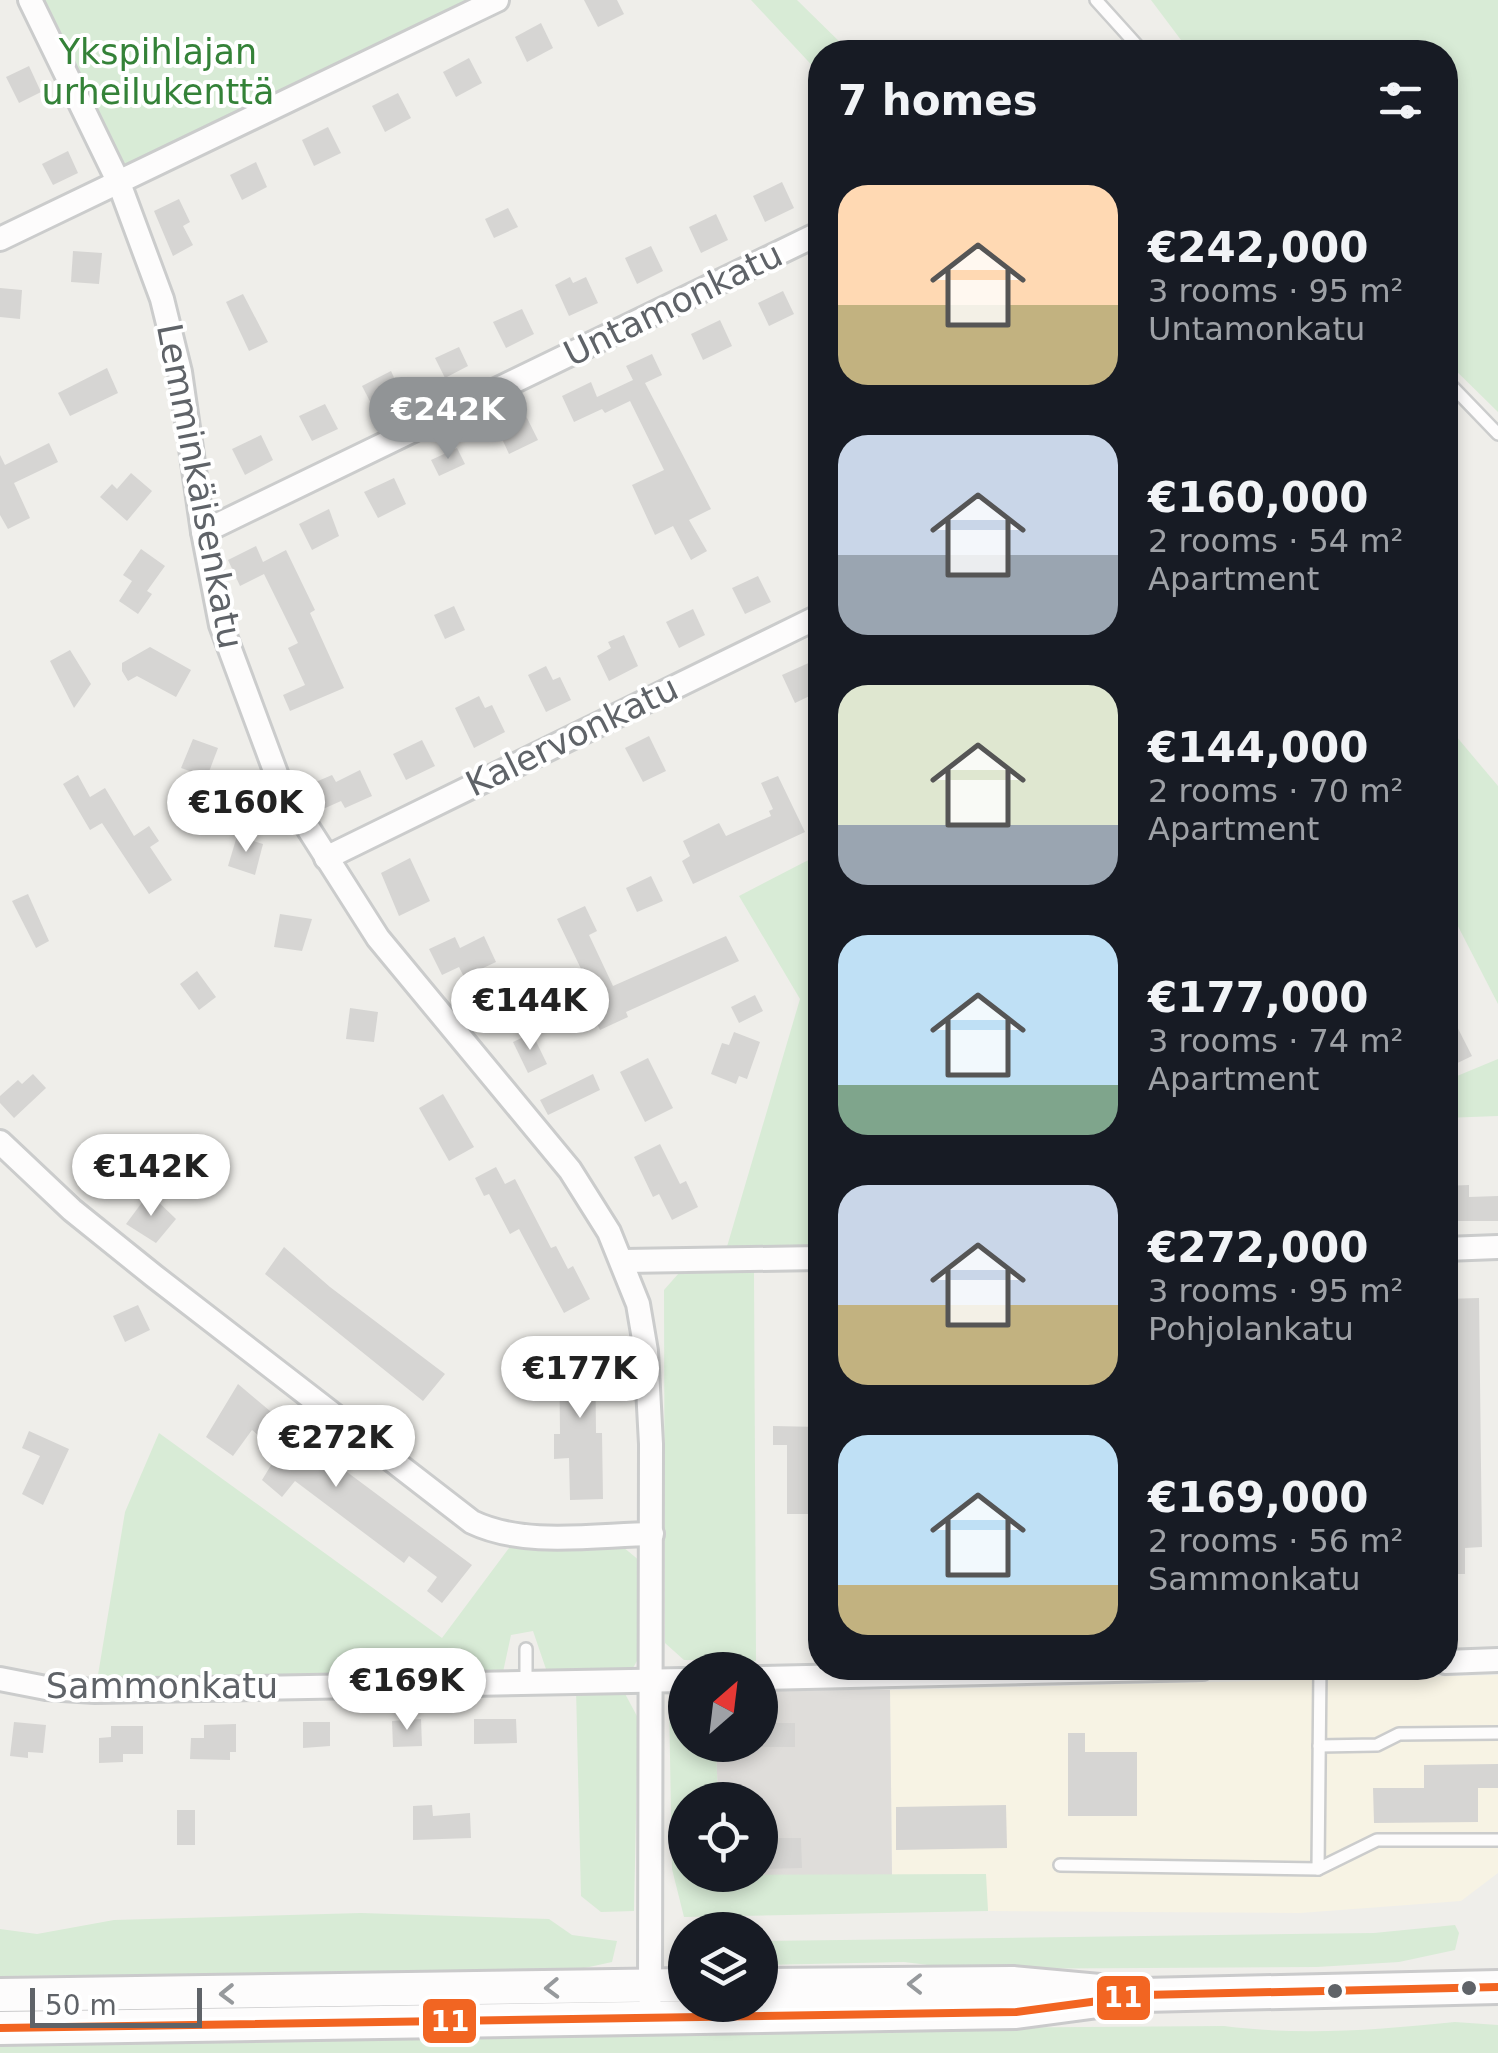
<!DOCTYPE html>
<html lang="en">
<head>
<meta charset="utf-8">
<style>
	:root { --surface:#171b24; --page:#242831; --text:#f1f3f6; --muted:#9ea1a6; --accent:#919496 }
	body { margin:0; font-family:"DejaVu Sans",sans-serif; background:var(--page); color:var(--text); height:100vh; display:flex; flex-direction:column; font-size:38px; white-space:nowrap }
	* { box-sizing:border-box; margin:0 }
	p { font-size:32px; color:var(--muted) }
	.icon { flex:none; width:55px; height:55px; fill:none; stroke:currentColor; stroke-width:2; stroke-linecap:round; stroke-linejoin:round }
	.map { position:relative; flex:1; overflow:hidden }
	.side { position:absolute; left:808px; top:40px; width:650px; height:1640px; display:flex; flex-direction:column; background:var(--surface); border-radius:40px; box-shadow:0 5px 15px #0003 }
	.side>* { flex:none }
	.needle { width:65px; rotate:28deg }
	.fabs { position:absolute; left:668px; top:1652px; display:grid; gap:20px }
	.fabs a { display:grid; place-items:center; width:110px; height:110px; border-radius:50%; background:var(--surface); box-shadow:0 5px 15px #0003; font-size:50px }
	.scale { position:absolute; left:30px; bottom:25px; width:172px; box-sizing:border-box; padding-left:10px; border:5px solid #5f6368; border-top:0; font-size:28px; line-height:35px; white-space:nowrap; color:#5f6368; -webkit-text-stroke:8px #fff; paint-order:stroke }
	.price { position:absolute; translate:-50% -85px; padding:0 22px; border-radius:35px; background:#fff; color:#222; font-size:32px; line-height:65px; filter:drop-shadow(0 2px 5px #0008) }
	.price::after { content:''; position:absolute; left:50%; top:60px; width:30px; height:22px; margin-left:-15px; background:inherit; clip-path:polygon(0 0,100% 0,50% 100%) }
	.price.on { background:var(--accent); color:#fff }
	ul { padding:0; list-style:none }
	li { display:flex; align-items:center; gap:30px; height:250px; padding:0 30px }
	li span { display:grid; place-items:center; flex:none; width:280px; height:200px; border-radius:30px; color:#555 }
	li>.icon { margin-inline-start:auto }
	span .icon { width:120px; height:120px; fill:#fffc; stroke-width:1 }
	li b { font-size:42px }
	h2 { display:flex; justify-content:space-between; align-items:center; height:120px; padding:0 30px; font-size:42px }
	.map>svg:first-child { display:block }
	.commercial { fill:#f7f3e4 }
	.industrial { fill:#dfddda }
	.green { fill:#d8ebd6 }
	.building { fill:#d6d5d3 }
	.lines { fill:none; stroke-linecap:round; stroke-linejoin:round }
	.service-casing { stroke:#cbcccc; stroke-width:16 }
	.minor-casing { stroke:#cbcccc; stroke-width:28 }
	.secondary-casing { stroke:#cacacb; stroke-width:38 }
	.service { stroke:#fdfcfc; stroke-width:11 }
	.minor { stroke:#fdfcfc; stroke-width:22 }
	.secondary { stroke:#fdfcfc; stroke-width:32 }
	.bus-1-casing { stroke:#fff; stroke-width:15 }
	.bus-1 { stroke:#f26522; stroke-width:8 }
	.oneway { stroke:#96999c }
	.bus-dot { fill:#5f6368; stroke:#fff; stroke-width:4 }
	.labels { text-anchor:middle; stroke-width:8; stroke-linejoin:round; paint-order:stroke }
	.park-label { font-size:35px; fill:#348238; stroke:#fff }
	.street-label { font-size:35px; fill:#5f6368; stroke:#fff }
	.line-badge { stroke:#fff; stroke-width:4 }
	.badge-label { font-size:28px; text-anchor:middle; font-weight:bold; fill:#fff }
</style>
</head>
<body>
<div class="map">
<svg width="1498" height="2053" viewBox="0 0 1498 2053">
	<rect width="100%" height="100%" fill="#efeeea"/>
	<!-- commercial -->
	<path class="commercial" d="M 1498,1675 L 1498,1873 L 1461,1901 L 1300,1913 L 988,1911 L 985,1874 L 892,1875 L 890,1690 Z"/>
	<!-- industrial -->
	<path class="industrial" d="M 760,1688 L 890,1690 L 892,1875 L 720,1876 L 760,1875 L 760,1800 L 718,1800 L 716,1745 L 760,1745 Z"/>
	<!-- green -->
	<g class="green">
		<path d="M 42,0 L 473,0 L 123,168 Z"/>
		<path d="M 751,0 L 797,0 L 850,52 L 820,52 L 820,74 Z"/>
		<path d="M 1151,0 L 1498,0 L 1498,412 L 1445,360 L 1445,52 L 1190,52 Z"/>
		<path d="M 1445,723 L 1498,786 L 1498,1004 L 1445,901 Z"/>
		<path d="M 820,854 L 820,1247 L 726,1250 L 800,999 L 739,896 Z"/>
		<path d="M 1498,1059 L 1498,1116 L 1445,1118 L 1445,1081 Z"/>
		<path d="M 754,1272 L 756,1661 L 684,1660 L 665,1643 L 664,1290 L 679,1273 Z"/>
		<path d="M 159,1433 L 442,1638 L 509,1548 L 623,1547 L 640,1561 L 642,1652 L 633,1668 L 620,1672 L 547,1672 L 533,1631 L 511,1635 L 503,1672 L 97,1681 L 125,1512 Z"/>
		<path d="M 576,1689 L 623,1690 L 638,1718 L 634,1911 L 601,1912 L 581,1896 Z"/>
		<path d="M 685,1691 L 685,1745 L 716,1745 L 718,1800 L 685,1800 L 685,1875 L 986,1874 L 988,1911 L 684,1917 L 672,1869 L 669,1699 Z"/>
		<path d="M 361,1913 L 549,1919 L 572,1935 L 617,1941 L 612,1962 L 571,1971 L 0,1976 L 0,1929 L 37,1934 L 114,1920 Z"/>
		<path d="M 1455,1925 L 1459,1933 L 1455,1950 L 1399,1962 L 1317,1967 L 961,1969 L 904,1962 L 760,1965 L 760,1941 L 1374,1933 Z"/>
		<path d="M 1455,2022 L 1498,2025 L 1498,2053 L 0,2053 L 0,2043 L 697,2030 L 1224,2026 C 1302,2036 1377,2030 1455,2022 Z"/>
	</g>
	<!-- building -->
	<g class="building">
		<path d="M 584,0 L 617,0 L 624,14 L 598,27 Z"/>
		<path d="M 541,23 L 553,48 L 527,62 L 515,37 Z"/>
		<path d="M 469,58 L 482,83 L 456,97 L 443,72 Z"/>
		<path d="M 29,66 L 41,92 L 19,103 L 6,77 Z"/>
		<path d="M 398,93 L 411,118 L 385,132 L 372,106 Z"/>
		<path d="M 328,127 L 341,153 L 314,166 L 302,140 Z"/>
		<path d="M 68,151 L 78,173 L 53,185 L 42,164 Z"/>
		<path d="M 256,162 L 267,187 L 242,200 L 230,175 Z"/>
		<path d="M 782,182 L 794,208 L 765,222 L 753,196 Z"/>
		<path d="M 179,199 L 190,222 L 183,226 L 193,245 L 173,256 L 154,211 Z"/>
		<path d="M 508,208 L 518,227 L 494,238 L 485,219 Z"/>
		<path d="M 716,214 L 728,240 L 701,253 L 689,227 Z"/>
		<path d="M 651,246 L 663,271 L 637,284 L 625,258 Z"/>
		<path d="M 73,251 L 102,253 L 99,284 L 71,282 Z"/>
		<path d="M 570,277 L 573,283 L 586,277 L 598,303 L 569,316 L 555,285 Z"/>
		<path d="M 0,288 L 22,290 L 20,319 L 0,317 Z"/>
		<path d="M 783,291 L 794,314 L 769,326 L 758,303 Z"/>
		<path d="M 243,294 L 268,342 L 249,351 L 226,302 Z"/>
		<path d="M 522,309 L 534,334 L 506,348 L 493,322 Z"/>
		<path d="M 720,320 L 732,346 L 703,360 L 691,334 Z"/>
		<path d="M 459,347 L 468,366 L 445,378 L 435,358 Z"/>
		<path d="M 652,354 L 662,375 L 645,383 L 711,509 L 689,520 L 707,551 L 691,560 L 673,526 L 655,535 L 632,485 L 664,470 L 630,401 L 605,413 L 602,409 L 574,422 L 562,396 L 591,382 L 597,397 L 633,380 L 626,366 Z"/>
		<path d="M 107,368 L 118,393 L 70,416 L 58,393 Z"/>
		<path d="M 391,371 L 403,397 L 375,411 L 362,386 Z"/>
		<path d="M 325,404 L 338,429 L 312,441 L 299,416 Z"/>
		<path d="M 525,414 L 538,440 L 509,454 L 497,428 Z"/>
		<path d="M 261,435 L 273,460 L 245,475 L 232,449 Z"/>
		<path d="M 49,443 L 58,462 L 14,483 L 30,518 L 8,529 L 0,515 L 0,455 L 5,465 Z"/>
		<path d="M 457,448 L 465,464 L 439,476 L 431,460 Z"/>
		<path d="M 131,473 L 152,491 L 127,521 L 100,497 L 112,484 L 117,489 Z"/>
		<path d="M 394,478 L 406,504 L 378,518 L 364,492 Z"/>
		<path d="M 329,509 L 339,536 L 312,550 L 299,524 Z"/>
		<path d="M 256,546 L 263,562 L 286,550 L 315,610 L 310,613 L 344,688 L 290,711 L 283,695 L 305,685 L 288,648 L 298,643 L 264,574 L 240,586 L 228,560 Z"/>
		<path d="M 141,549 L 165,566 L 147,591 L 152,594 L 138,614 L 119,601 L 132,581 L 123,575 Z"/>
		<path d="M 758,576 L 771,602 L 745,614 L 732,588 Z"/>
		<path d="M 454,606 L 465,630 L 445,639 L 434,615 Z"/>
		<path d="M 693,609 L 705,635 L 679,648 L 666,622 Z"/>
		<path d="M 624,635 L 638,666 L 609,681 L 597,656 L 611,648 L 608,642 Z"/>
		<path d="M 150,647 L 191,670 L 176,697 L 137,676 L 128,681 L 122,671 L 122,663 Z"/>
		<path d="M 70,650 L 91,684 L 74,708 L 50,661 Z"/>
		<path d="M 813,661 L 820,675 L 820,691 L 795,703 L 782,675 Z"/>
		<path d="M 546,666 L 553,680 L 560,677 L 571,700 L 546,712 L 528,675 Z"/>
		<path d="M 479,696 L 485,708 L 492,705 L 505,732 L 474,748 L 455,708 Z"/>
		<path d="M 649,736 L 666,771 L 643,782 L 625,748 Z"/>
		<path d="M 193,739 L 218,748 L 207,777 L 181,768 Z"/>
		<path d="M 422,740 L 435,766 L 406,780 L 393,754 Z"/>
		<path d="M 360,770 L 372,796 L 345,808 L 341,801 L 323,809 L 311,784 L 332,775 L 336,782 Z"/>
		<path d="M 78,775 L 90,797 L 105,788 L 134,836 L 149,826 L 159,841 L 150,847 L 172,880 L 149,894 L 102,823 L 90,830 L 63,784 Z"/>
		<path d="M 778,776 L 805,832 L 693,884 L 682,861 L 690,856 L 683,841 L 719,823 L 726,836 L 771,816 L 769,811 L 773,809 L 761,783 Z"/>
		<path d="M 237,836 L 263,844 L 255,875 L 228,866 Z"/>
		<path d="M 410,858 L 430,901 L 399,916 L 381,873 Z"/>
		<path d="M 651,876 L 663,901 L 637,912 L 626,888 Z"/>
		<path d="M 28,894 L 49,941 L 36,948 L 12,901 Z"/>
		<path d="M 585,906 L 597,931 L 589,935 L 613,986 L 726,936 L 739,961 L 626,1012 L 628,1017 L 600,1030 L 576,979 L 584,975 L 557,919 Z"/>
		<path d="M 280,914 L 312,919 L 302,951 L 274,947 Z"/>
		<path d="M 484,936 L 496,962 L 464,977 L 459,967 L 442,975 L 429,949 L 455,937 L 460,948 Z"/>
		<path d="M 197,971 L 216,997 L 199,1010 L 180,984 Z"/>
		<path d="M 755,995 L 763,1011 L 739,1023 L 731,1007 Z"/>
		<path d="M 1445,1003 L 1472,1056 L 1445,1069 Z"/>
		<path d="M 350,1008 L 378,1012 L 374,1042 L 346,1039 Z"/>
		<path d="M 734,1032 L 760,1042 L 747,1079 L 739,1076 L 736,1084 L 711,1074 L 722,1043 L 729,1045 Z"/>
		<path d="M 532,1033 L 547,1064 L 528,1073 L 513,1042 Z"/>
		<path d="M 648,1058 L 673,1108 L 645,1122 L 620,1072 Z"/>
		<path d="M 33,1074 L 46,1088 L 14,1118 L 0,1103 L 0,1096 L 18,1080 L 22,1084 Z"/>
		<path d="M 593,1074 L 600,1090 L 548,1115 L 540,1100 Z"/>
		<path d="M 443,1094 L 474,1147 L 449,1161 L 419,1108 Z"/>
		<path d="M 170,1137 L 184,1148 L 168,1168 L 154,1157 Z"/>
		<path d="M 660,1144 L 680,1184 L 686,1181 L 698,1207 L 672,1220 L 659,1194 L 653,1197 L 634,1157 Z"/>
		<path d="M 496,1167 L 505,1184 L 515,1179 L 551,1248 L 556,1246 L 568,1269 L 573,1266 L 590,1299 L 564,1313 L 519,1229 L 510,1234 L 489,1194 L 484,1196 L 475,1178 Z"/>
		<path d="M 1469,1185 L 1469,1197 L 1498,1196 L 1498,1221 L 1445,1221 L 1445,1186 Z"/>
		<path d="M 149,1193 L 176,1219 L 156,1243 L 126,1224 Z"/>
		<path d="M 284,1247 L 330,1287 L 445,1374 L 423,1401 L 265,1274 Z"/>
		<path d="M 1479,1298 L 1482,1547 L 1465,1548 L 1465,1574 L 1447,1574 L 1445,1299 Z"/>
		<path d="M 138,1305 L 150,1330 L 125,1342 L 113,1316 Z"/>
		<path d="M 595,1341 L 596,1433 L 602,1433 L 603,1499 L 570,1500 L 569,1458 L 554,1459 L 554,1434 L 560,1434 L 559,1342 Z"/>
		<path d="M 238,1384 L 308,1443 L 472,1565 L 442,1603 L 427,1591 L 437,1577 L 409,1556 L 404,1563 L 295,1481 L 282,1497 L 262,1480 L 279,1452 L 252,1430 L 233,1456 L 206,1437 Z"/>
		<path d="M 773,1426 L 820,1427 L 820,1514 L 787,1514 L 787,1445 L 773,1445 Z"/>
		<path d="M 29,1431 L 69,1449 L 43,1505 L 22,1494 L 40,1456 L 22,1448 Z"/>
		<path d="M 421,1719 L 422,1746 L 393,1747 L 392,1721 Z"/>
		<path d="M 474,1719 L 516,1719 L 517,1743 L 474,1744 Z"/>
		<path d="M 14,1722 L 46,1725 L 43,1753 L 28,1752 L 28,1758 L 10,1756 Z"/>
		<path d="M 303,1722 L 330,1722 L 330,1746 L 303,1748 Z"/>
		<rect x="760" y="1723" width="35" height="24"/>
		<path d="M 236,1724 L 236,1752 L 230,1752 L 230,1760 L 190,1759 L 191,1738 L 204,1738 L 204,1725 Z"/>
		<path d="M 111,1726 L 143,1726 L 143,1754 L 123,1754 L 123,1762 L 99,1763 L 99,1738 L 111,1737 Z"/>
		<path d="M 1068,1733 L 1085,1733 L 1085,1752 L 1137,1752 L 1137,1816 L 1068,1816 Z"/>
		<path d="M 1498,1764 L 1498,1788 L 1478,1788 L 1478,1822 L 1374,1823 L 1373,1788 L 1424,1788 L 1424,1765 Z"/>
		<path d="M 432,1805 L 433,1816 L 470,1813 L 471,1838 L 413,1840 L 413,1806 Z"/>
		<path d="M 1006,1805 L 1007,1848 L 896,1850 L 896,1807 Z"/>
		<rect x="177" y="1810" width="18" height="35"/>
		<path d="M 760,1838 L 801,1838 L 802,1868 L 760,1869 Z"/>
	</g>
	<g class="lines">
		<!-- service casing -->
		<g class="service-casing">
			<g id="service">
				<path d="M 1096,0 L 1143,52"/>
				<path d="M 1445,379 L 1498,434"/>
				<path d="M 526,1649 L 526,1682"/>
				<path d="M 1319,1746 L 1377,1745 L 1399,1734 L 1498,1733"/>
				<path d="M 1060,1865 L 1318,1869 L 1320,1668"/>
				<path d="M 1318,1869 L 1377,1840 L 1498,1840"/>
			</g>
		</g>
		<!-- minor casing -->
		<g class="minor-casing">
			<g id="minor">
				<path d="M 30,0 L 119,183 L 162,299 L 180,372 L 203,532 L 221,625 L 280,784 L 378,938 L 570,1170 L 609,1232 L 638,1304 L 646,1351 L 651,1444 L 650,1998"/>
				<path d="M 0,239 L 497,0"/>
				<path d="M 203,532 L 820,233"/>
				<path d="M 326,858 L 820,616"/>
				<path d="M 0,1142 L 72,1210 L 154,1276 L 472,1522 C 524,1547 594,1535 652,1534"/>
				<path d="M 1445,1249 L 1498,1247"/>
				<path d="M 624,1261 L 820,1258"/>
				<path d="M 1445,1662 L 1498,1660"/>
				<path d="M 760,1678 L 1202,1668"/>
				<path d="M 0,1679 L 46,1688 L 95,1691 L 685,1680"/>
			</g>
		</g>
		<!-- secondary casing -->
		<g class="secondary-casing">
			<g id="secondary">
				<path d="M 760,1985 L 1013,1983 L 1143,1995 L 1498,1987"/>
				<path d="M 0,1995 L 685,1985"/>
				<path d="M 0,2028 L 1016,2012 L 1143,1995"/>
			</g>
		</g>
		<!-- service -->
		<use href="#service" class="service"/>
		<!-- minor -->
		<use href="#minor" class="minor"/>
		<!-- secondary -->
		<use href="#secondary" class="secondary"/>
		<!-- bus-1 casing -->
		<g class="bus-1-casing">
			<path id="bus-1" d="M 0,2028 L 1016,2012 L 1143,1995 L 1498,1987"/>
		</g>
		<!-- bus-1 -->
		<use href="#bus-1" class="bus-1"/>
	</g>
	<!-- one-way arrows -->
	<defs><path id="oneway-chevron" d="M-2-3.5L2.5 0L-2 3.5" fill="none" stroke-width="1.6" stroke-linecap="round" stroke-linejoin="round" transform="scale(2.5)"/></defs>
	<g class="oneway">
		<use href="#oneway-chevron" transform="translate(915 1984) rotate(180)"/>
		<use href="#oneway-chevron" transform="translate(552 1988) rotate(178)"/>
		<use href="#oneway-chevron" transform="translate(227 1994) rotate(179)"/>
	</g>
	<!-- markers -->
	<g class="bus-dot">
		<circle cx="1469" cy="1988" r="9"/>
		<circle cx="1335" cy="1991" r="9"/>
	</g>
	<g class="labels">
		<!-- park labels -->
		<g class="park-label">
			<text x="158" y="64">Ykspihlajan<tspan x="158" dy="40">urheilukenttä</tspan></text>
		</g>
		<!-- street labels -->
		<g class="street-label">
			<text transform="translate(673 304) rotate(-26)" y="12">Untamonkatu</text>
			<text transform="translate(200 486) rotate(79)" y="12">Lemminkäisenkatu</text>
			<text transform="translate(572 736) rotate(-26)" y="12">Kalervonkatu</text>
			<text x="162" y="1698">Sammonkatu</text>
		</g>
	</g>
	<g class="line-badge">
		<rect x="1095" y="1974" width="57" height="48" rx="10" fill="#f26522"/>
		<rect x="421" y="1997" width="57" height="48" rx="10" fill="#f26522"/>
	</g>
	<g class="badge-label">
		<text x="1123" y="2007">11</text>
		<text x="450" y="2031">11</text>
	</g>
</svg>
<div class="fabs">
<a><svg class="needle" viewBox="-14 -14 28 28"><path d="M0-13l5 13h-10z" fill="#e53935"/><path d="M0 13l5-13h-10z" fill="#9ea1a6"/></svg></a>
<a><svg class="icon" aria-label="locate" viewBox="0 0 24 24"><circle cx="12" cy="12" r="6"/><path d="M12 2v4M12 18v4M2 12h4M18 12h4"/></svg></a>
<a><svg class="icon" aria-label="layers" viewBox="0 0 24 24"><path d="M12 4l9 5-9 5-9-5zM3 14l9 5 9-5"/></svg></a>
</div>
<div class="scale">50 m</div>
<b class="price on" style="left:448px;top:462px">€242K</b>
<b class="price" style="left:246px;top:855px">€160K</b>
<b class="price" style="left:530px;top:1053px">€144K</b>
<b class="price" style="left:151px;top:1219px">€142K</b>
<b class="price" style="left:580px;top:1421px">€177K</b>
<b class="price" style="left:336px;top:1490px">€272K</b>
<b class="price" style="left:407px;top:1733px">€169K</b>
<section class="side">
<h2>7 homes<svg class="icon" aria-label="filters" viewBox="0 0 24 24"><path d="M4 7h16M4 17h16"/><circle cx="9" cy="7" r="2"/><circle cx="15" cy="17" r="2"/></svg></h2>
<ul>
<li><span style="background:linear-gradient(#ffd9b3 60%,#c2b280 0)"><svg class="icon" aria-label="home" viewBox="0 0 24 24"><path d="M3 11l9-7 9 7M6 9v11h12V9"/></svg></span><div><b>€242,000</b><p>3 rooms · 95 m²</p><p>Untamonkatu</p></div></li>
<li><span style="background:linear-gradient(#c9d6e8 60%,#9aa5b1 0)"><svg class="icon" aria-label="home" viewBox="0 0 24 24"><path d="M3 11l9-7 9 7M6 9v11h12V9"/></svg></span><div><b>€160,000</b><p>2 rooms · 54 m²</p><p>Apartment</p></div></li>
<li><span style="background:linear-gradient(#dfe7d0 70%,#9aa5b1 0)"><svg class="icon" aria-label="home" viewBox="0 0 24 24"><path d="M3 11l9-7 9 7M6 9v11h12V9"/></svg></span><div><b>€144,000</b><p>2 rooms · 70 m²</p><p>Apartment</p></div></li>
<li><span style="background:linear-gradient(#bfe0f5 75%,#7fa58c 0)"><svg class="icon" aria-label="home" viewBox="0 0 24 24"><path d="M3 11l9-7 9 7M6 9v11h12V9"/></svg></span><div><b>€177,000</b><p>3 rooms · 74 m²</p><p>Apartment</p></div></li>
<li><span style="background:linear-gradient(#c9d6e8 60%,#c2b280 0)"><svg class="icon" aria-label="home" viewBox="0 0 24 24"><path d="M3 11l9-7 9 7M6 9v11h12V9"/></svg></span><div><b>€272,000</b><p>3 rooms · 95 m²</p><p>Pohjolankatu</p></div></li>
<li><span style="background:linear-gradient(#bfe0f5 75%,#c2b280 0)"><svg class="icon" aria-label="home" viewBox="0 0 24 24"><path d="M3 11l9-7 9 7M6 9v11h12V9"/></svg></span><div><b>€169,000</b><p>2 rooms · 56 m²</p><p>Sammonkatu</p></div></li>
</ul>
</section>
</div>
</body>
</html>
